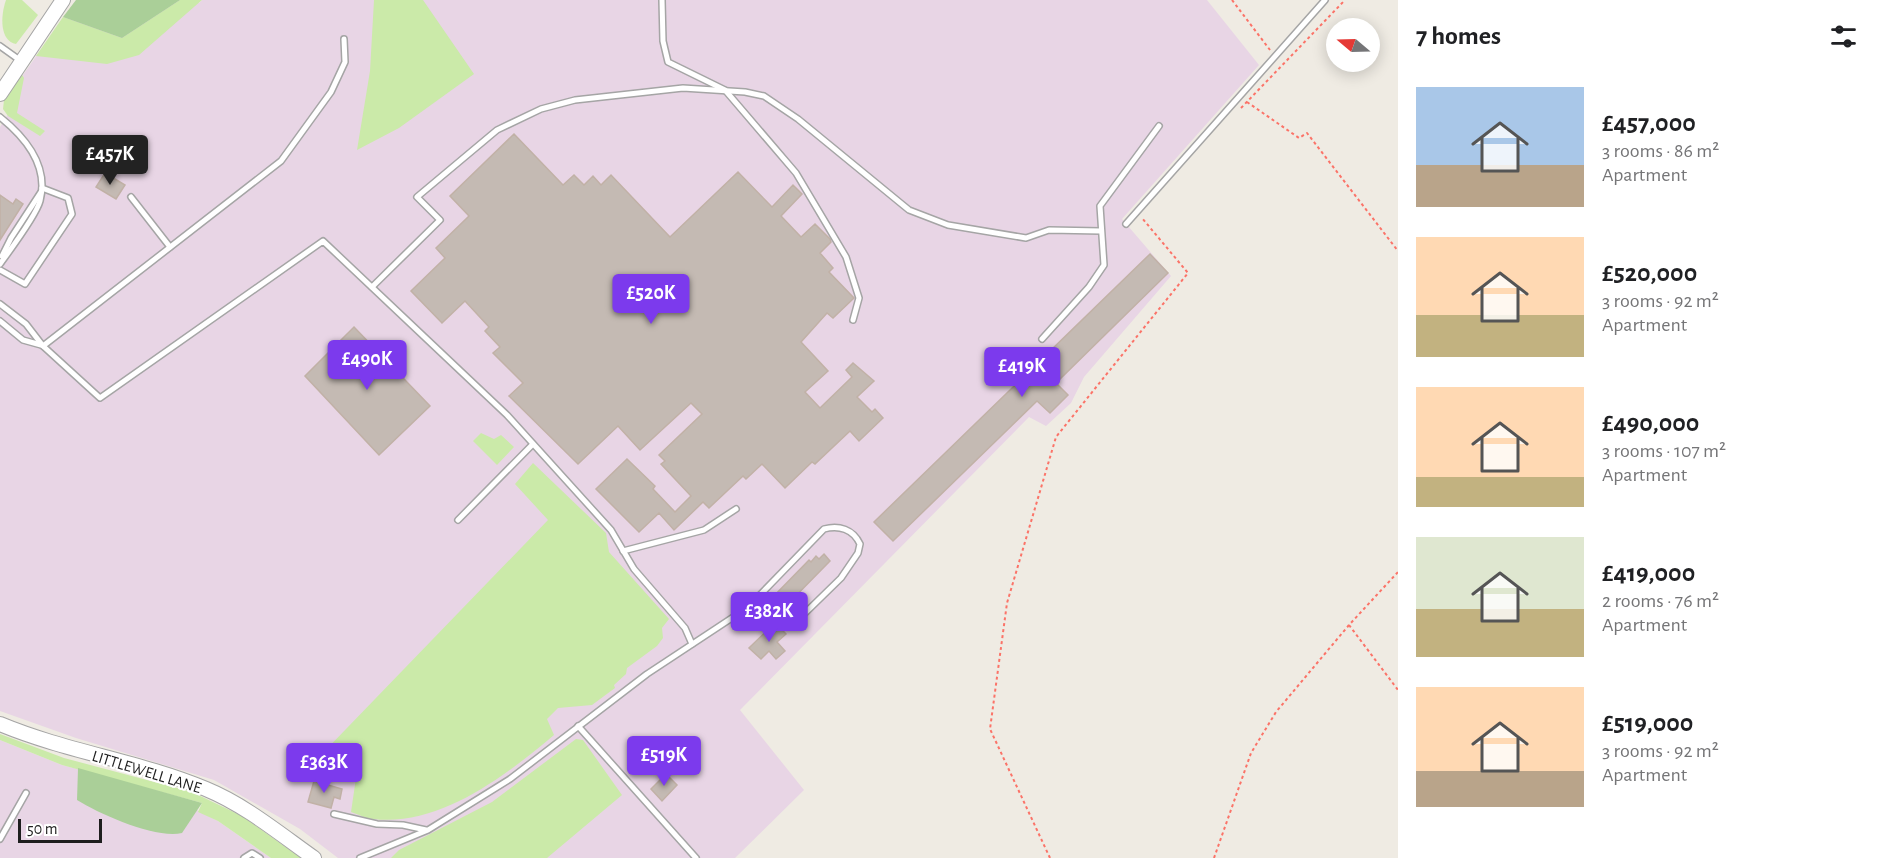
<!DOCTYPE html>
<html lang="en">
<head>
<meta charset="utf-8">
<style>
	:root { --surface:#fff; --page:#f2f2f2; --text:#202124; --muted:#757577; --accent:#7c3aed }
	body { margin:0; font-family:"Alegreya Sans",sans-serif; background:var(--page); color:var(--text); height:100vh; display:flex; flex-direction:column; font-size:22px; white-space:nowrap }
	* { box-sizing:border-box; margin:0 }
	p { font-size:20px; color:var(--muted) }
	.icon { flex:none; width:33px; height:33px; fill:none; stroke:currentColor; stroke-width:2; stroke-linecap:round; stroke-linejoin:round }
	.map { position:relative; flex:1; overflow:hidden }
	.panel { display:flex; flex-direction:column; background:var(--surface); width:480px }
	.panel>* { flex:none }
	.needle { width:39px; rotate:289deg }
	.buttons { position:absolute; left:1326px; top:18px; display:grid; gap:12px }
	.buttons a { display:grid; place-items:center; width:54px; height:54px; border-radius:50%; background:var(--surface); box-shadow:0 3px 15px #0003; font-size:30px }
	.scale { position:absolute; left:18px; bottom:15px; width:84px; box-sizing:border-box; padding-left:6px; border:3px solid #1e1e1e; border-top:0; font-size:16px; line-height:21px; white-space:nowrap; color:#1e1e1e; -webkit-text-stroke:4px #fff; paint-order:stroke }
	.price { position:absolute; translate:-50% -51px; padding:0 14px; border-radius:6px; background:var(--accent); color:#fff; font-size:20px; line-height:39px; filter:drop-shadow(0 2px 3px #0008) }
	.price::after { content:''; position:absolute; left:50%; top:36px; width:18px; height:14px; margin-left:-9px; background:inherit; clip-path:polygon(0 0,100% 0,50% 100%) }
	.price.active { background:#222; color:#fff }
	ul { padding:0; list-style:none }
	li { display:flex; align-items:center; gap:18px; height:150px; padding:0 18px }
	li span { display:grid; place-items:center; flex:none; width:168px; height:120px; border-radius:0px; color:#555 }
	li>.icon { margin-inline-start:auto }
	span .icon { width:72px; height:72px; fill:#fffc; stroke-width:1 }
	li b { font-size:26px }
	h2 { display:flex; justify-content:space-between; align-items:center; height:72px; padding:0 18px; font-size:26px }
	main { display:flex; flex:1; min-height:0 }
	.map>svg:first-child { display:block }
	.industrial { fill:#e8d5e5 }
	.grass { fill:#cbeaa9 }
	.forest { fill:#aacf98 }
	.building { fill:#c4bab3; stroke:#c1b1a6; stroke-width:1.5 }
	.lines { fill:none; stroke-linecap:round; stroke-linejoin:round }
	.service-casing { stroke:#a5a5a5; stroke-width:8 }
	.tertiary-casing { stroke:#a5a5a5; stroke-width:16 }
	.path { stroke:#fb7368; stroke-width:2; stroke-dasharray:3 3; stroke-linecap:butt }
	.service { stroke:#fff; stroke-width:5 }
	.tertiary { stroke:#fff; stroke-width:14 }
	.labels { text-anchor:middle; stroke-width:4.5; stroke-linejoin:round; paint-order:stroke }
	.street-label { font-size:16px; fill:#1e1e1e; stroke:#fff }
</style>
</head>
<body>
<main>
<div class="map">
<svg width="1398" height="858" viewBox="0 0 1398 858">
	<rect width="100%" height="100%" fill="#efebe3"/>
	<!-- industrial -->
	<g class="industrial">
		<path d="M 76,0 L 196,0 L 199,3 L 202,0 L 1207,0 L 1259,65 L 1122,219 L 1171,276 L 1084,377 L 1071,403 L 1046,426 L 1029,417 L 740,710 L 804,790 L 735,858 L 338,858 L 300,829 L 214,780 L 76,738 L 0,711 L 0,127 L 10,111 L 23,75 Z"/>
		<path d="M 0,740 L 62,765 L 159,790 L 218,821 L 271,858 L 0,858 Z"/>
	</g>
	<!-- grass -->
	<g class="grass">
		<path d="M 6,0 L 22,0 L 38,15 L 16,44 C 0,41 0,17 6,0 Z"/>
		<path d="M 180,0 L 202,0 L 139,55 L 107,64 L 36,56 L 63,17 L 122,38 Z"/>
		<path d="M 374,0 L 423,0 L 474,74 L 399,128 L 357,150 L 370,71 Z"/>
		<path d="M 21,73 L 24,78 L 17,113 L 45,131 L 40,136 L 8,116 L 3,109 L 4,100 Z"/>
		<path d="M 481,433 L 494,439 L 501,435 L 514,447 L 497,465 L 473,441 Z"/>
		<path d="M 533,463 L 606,533 L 609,552 L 669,619 L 662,628 L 663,638 L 657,646 L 627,668 L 626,674 L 614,685 L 615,688 L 592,705 L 558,708 L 547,719 L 554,735 C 505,776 440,827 373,819 C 366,819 358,814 351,812 L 357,771 L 318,758 L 548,520 L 515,484 Z"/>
		<path d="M 0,734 L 64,758 L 192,792 L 242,816 L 301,858 L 271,858 L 218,821 L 198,812 L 202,803 L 62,765 L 0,740 Z"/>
		<path d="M 576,739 L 583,740 L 622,795 L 547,858 L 391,858 L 399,850 L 492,802 Z"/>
	</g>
	<!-- forest -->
	<g class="forest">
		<path d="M 76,0 L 180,0 L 122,38 L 63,17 Z"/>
		<path d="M 78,768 L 202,803 L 182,833 C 156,839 101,815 77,800 Z"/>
	</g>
	<!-- building -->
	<g class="building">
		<path d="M 514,134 L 563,185 L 574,175 L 584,185 L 593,176 L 601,185 L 611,175 L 670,237 L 738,172 L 772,207 L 793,185 L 802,194 L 781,216 L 801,237 L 815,224 L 830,239 L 831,242 L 820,253 L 833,268 L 829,272 L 854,298 L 833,318 L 827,313 L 801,342 L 828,371 L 805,392 L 820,408 L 852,377 L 846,370 L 853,363 L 874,381 L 857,397 L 872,412 L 875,409 L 883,418 L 859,441 L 850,431 L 815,464 L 812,462 L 785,488 L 762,464 L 746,479 L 743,476 L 709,508 L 703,502 L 674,530 L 659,513 L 639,532 L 596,489 L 627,459 L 655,486 L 653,489 L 675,512 L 691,496 L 661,464 L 665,461 L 659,455 L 702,414 L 691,403 L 640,450 L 618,426 L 578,464 L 509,396 L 523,383 L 493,353 L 500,347 L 485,331 L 489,327 L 465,301 L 442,323 L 411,291 L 445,258 L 436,248 L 469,216 L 450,196 Z"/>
		<path d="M 105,173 L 125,185 L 116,199 L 96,187 Z"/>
		<path d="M 0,195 L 13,204 L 16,199 L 23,204 L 0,240 Z"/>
		<path d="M 1150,254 L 1168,273 L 1056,383 L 1068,395 L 1050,413 L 1037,401 L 893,541 L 874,522 Z"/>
		<path d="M 354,327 L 430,406 L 379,455 L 305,376 Z"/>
		<path d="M 824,554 L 830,561 L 780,612 L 769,601 L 809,560 L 811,562 L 816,556 L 819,559 Z"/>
		<path d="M 775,623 L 786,634 L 777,642 L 785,651 L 776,659 L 769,651 L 761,659 L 749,648 Z"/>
		<path d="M 666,774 L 677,785 L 662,801 L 651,789 Z"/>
		<path d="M 314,781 L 342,789 L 340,799 L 334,797 L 331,808 L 308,802 Z"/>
	</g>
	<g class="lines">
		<!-- service casing -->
		<g class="service-casing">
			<g id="service">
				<path d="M 662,0 L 663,41 L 668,62 L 725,90 L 796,173 L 846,257 L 859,298 L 853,320"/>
				<path d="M 0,46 L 21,61"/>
				<path d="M 0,117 C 25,137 49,166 40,201 C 36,216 10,250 0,264"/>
				<path d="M 131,197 L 170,247"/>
				<path d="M 1126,224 L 1325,0"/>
				<path d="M 2,256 L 11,238 L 41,192"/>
				<path d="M 0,270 L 25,284 L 72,214 L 68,198 L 42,188"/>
				<path d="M 372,287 L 440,220 L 417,197 L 497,130 L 541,109 L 575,100 L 683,88 L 745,92 L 764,96 L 798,119 L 909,210 L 948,225 L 1026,238 L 1049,230 L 1101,231"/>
				<path d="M 0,304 L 26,324 L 43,346 L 100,398 L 323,241 L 507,415 L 611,530 L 634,569 L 685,628 L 692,644"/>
				<path d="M 0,321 L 23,340 L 41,345"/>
				<path d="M 1042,339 L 1089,287 L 1104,265 L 1100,206 L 1159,126"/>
				<path d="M 43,346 L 281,161 L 331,92 L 345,62 L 344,39"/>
				<path d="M 458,520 L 533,444"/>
				<path d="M 623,551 L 704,530 L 736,509"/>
				<path d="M 578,726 L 696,858"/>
				<path d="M 334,814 L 377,824 L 403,825 L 426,830"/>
				<path d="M 0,839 L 26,793"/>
				<path d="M 244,858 L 252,853 L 260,858"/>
				<path d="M 360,858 L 428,830 L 510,779 L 647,674 L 750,606 L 756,599 L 824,529 C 839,525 853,529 860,544 L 858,553 L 841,578 L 800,618 L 792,623 L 773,616 L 756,599"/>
			</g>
		</g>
		<!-- tertiary casing -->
		<g class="tertiary-casing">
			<g id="tertiary">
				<path d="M 0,94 L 63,0"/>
				<path d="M 0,724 C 67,752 139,761 206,789 C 245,805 280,834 314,858"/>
			</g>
		</g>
		<!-- path -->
		<g class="path">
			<path d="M 1232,0 L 1270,50"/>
			<path d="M 1247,102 L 1299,138 L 1307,133 L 1398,251"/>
			<path d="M 1241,108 L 1345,0"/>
			<path d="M 1349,625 L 1398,690"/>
			<path d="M 1050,858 L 990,729 L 1007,603 L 1056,437 L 1188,273 L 1142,218"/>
			<path d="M 1214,858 L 1251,753 L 1276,712 L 1349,625 L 1398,572"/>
		</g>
		<!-- service -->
		<use href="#service" class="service"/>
		<!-- tertiary -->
		<use href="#tertiary" class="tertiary"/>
	</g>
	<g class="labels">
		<!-- street labels -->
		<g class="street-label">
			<text transform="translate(147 771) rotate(17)" y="6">LITTLEWELL LANE</text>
		</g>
	</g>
</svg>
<div class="buttons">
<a><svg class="needle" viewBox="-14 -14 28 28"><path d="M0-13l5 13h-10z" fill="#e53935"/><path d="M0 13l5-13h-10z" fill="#757577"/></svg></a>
</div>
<div class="scale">50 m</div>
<b class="price active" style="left:110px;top:186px">£457K</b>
<b class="price" style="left:651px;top:325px">£520K</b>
<b class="price" style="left:367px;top:391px">£490K</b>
<b class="price" style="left:1022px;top:398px">£419K</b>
<b class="price" style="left:769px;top:643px">£382K</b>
<b class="price" style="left:664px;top:787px">£519K</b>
<b class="price" style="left:324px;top:794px">£363K</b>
</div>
<section class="panel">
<h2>7 homes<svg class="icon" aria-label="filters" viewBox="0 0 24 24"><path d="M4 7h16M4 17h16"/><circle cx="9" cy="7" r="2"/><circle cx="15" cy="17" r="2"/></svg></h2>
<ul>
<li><span style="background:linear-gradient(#a9c7e8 65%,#b9a48a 0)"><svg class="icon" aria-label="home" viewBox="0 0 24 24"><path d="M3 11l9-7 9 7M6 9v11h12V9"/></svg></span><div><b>£457,000</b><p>3 rooms · 86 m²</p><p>Apartment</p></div></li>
<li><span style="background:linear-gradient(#ffd9b3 65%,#c2b280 0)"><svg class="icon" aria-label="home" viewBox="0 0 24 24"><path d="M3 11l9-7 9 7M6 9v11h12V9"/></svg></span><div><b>£520,000</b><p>3 rooms · 92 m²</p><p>Apartment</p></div></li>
<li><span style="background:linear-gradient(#ffd9b3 75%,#c2b280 0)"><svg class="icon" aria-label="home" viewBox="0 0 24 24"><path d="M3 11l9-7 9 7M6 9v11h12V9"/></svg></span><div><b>£490,000</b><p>3 rooms · 107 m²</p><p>Apartment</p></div></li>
<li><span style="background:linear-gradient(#dfe7d0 60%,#c2b280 0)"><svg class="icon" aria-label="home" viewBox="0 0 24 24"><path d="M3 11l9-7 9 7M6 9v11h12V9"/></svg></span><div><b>£419,000</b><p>2 rooms · 76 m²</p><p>Apartment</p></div></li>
<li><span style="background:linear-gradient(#ffd9b3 70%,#b9a48a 0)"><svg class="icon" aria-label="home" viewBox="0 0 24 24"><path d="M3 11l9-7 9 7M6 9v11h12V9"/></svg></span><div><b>£519,000</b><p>3 rooms · 92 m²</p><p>Apartment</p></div></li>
</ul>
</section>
</main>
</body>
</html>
